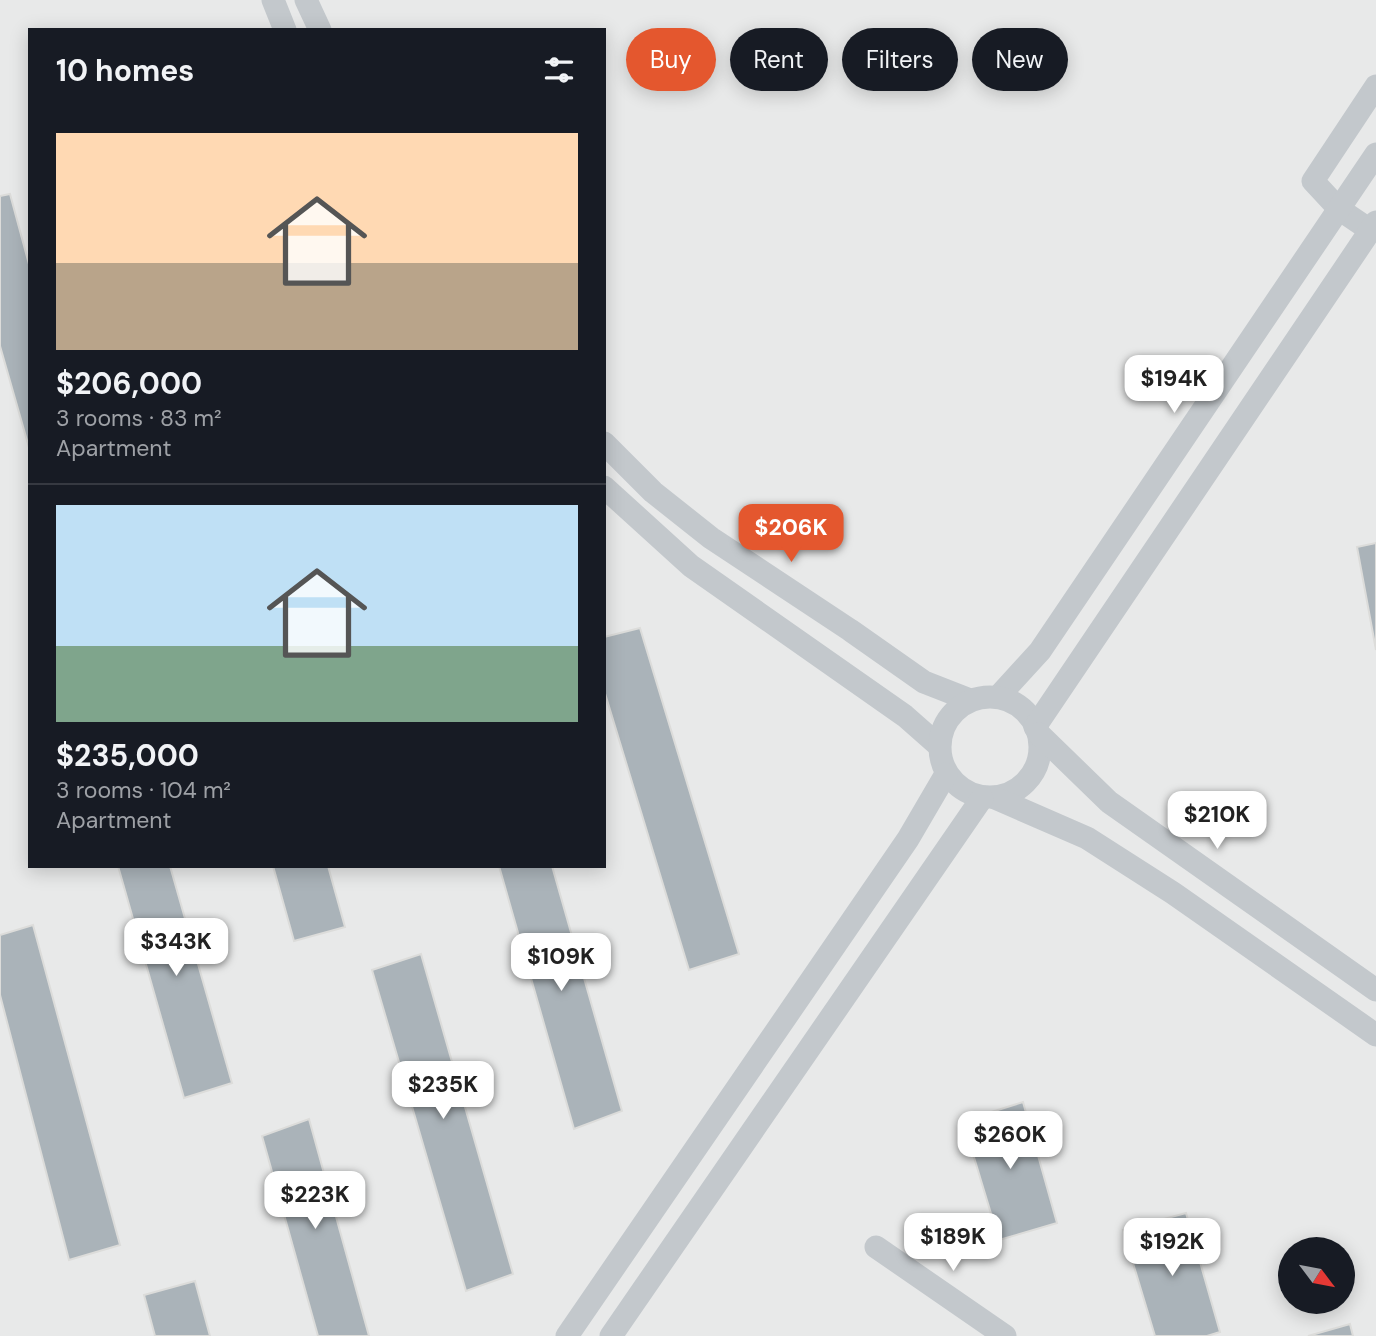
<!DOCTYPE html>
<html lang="en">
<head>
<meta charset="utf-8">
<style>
	:root { --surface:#171b24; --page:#20242c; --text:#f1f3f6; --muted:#9ea1a6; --line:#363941; --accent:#e4572e }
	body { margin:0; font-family:"DM Sans",sans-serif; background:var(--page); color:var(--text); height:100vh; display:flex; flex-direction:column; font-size:26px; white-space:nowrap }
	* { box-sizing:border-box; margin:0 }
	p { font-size:23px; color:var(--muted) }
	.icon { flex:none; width:38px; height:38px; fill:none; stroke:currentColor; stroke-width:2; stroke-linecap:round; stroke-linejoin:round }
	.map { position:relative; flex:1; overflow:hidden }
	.sheet { position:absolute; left:28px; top:28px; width:578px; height:840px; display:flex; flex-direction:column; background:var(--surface); border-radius:0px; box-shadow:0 4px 18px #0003 }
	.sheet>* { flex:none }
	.guide { position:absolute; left:626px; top:28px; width:644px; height:63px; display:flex; gap:14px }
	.needle { width:46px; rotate:122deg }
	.tools { position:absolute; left:1278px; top:1237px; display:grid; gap:14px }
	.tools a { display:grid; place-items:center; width:77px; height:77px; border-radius:50%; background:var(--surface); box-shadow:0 4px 18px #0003; font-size:35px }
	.price { position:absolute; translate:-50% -60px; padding:0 16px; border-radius:14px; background:#fff; color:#222; font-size:23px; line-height:46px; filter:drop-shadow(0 2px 4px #0008) }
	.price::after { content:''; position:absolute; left:50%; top:42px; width:21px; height:16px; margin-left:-10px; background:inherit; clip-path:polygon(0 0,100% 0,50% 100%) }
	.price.on { background:var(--accent); color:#fff }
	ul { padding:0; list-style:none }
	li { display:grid; align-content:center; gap:14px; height:371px; padding:0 28px }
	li+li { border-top:2px solid var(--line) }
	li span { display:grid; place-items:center; height:217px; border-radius:0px; color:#555 }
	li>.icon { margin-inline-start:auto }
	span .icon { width:126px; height:126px; fill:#fffc; stroke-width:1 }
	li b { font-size:30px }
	h2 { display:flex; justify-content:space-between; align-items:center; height:84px; padding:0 28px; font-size:30px }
	.chip { padding:0 24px; border-radius:32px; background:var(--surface); box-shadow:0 4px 18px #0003; font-size:24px; line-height:63px }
	.chip.on { background:var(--accent); color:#fff }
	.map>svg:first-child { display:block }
	.built { fill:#e8e9e9; fill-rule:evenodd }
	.building { fill:#aab3b9; stroke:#dcdcda; stroke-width:2 }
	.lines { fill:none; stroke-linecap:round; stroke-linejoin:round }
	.street { stroke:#c3c8cc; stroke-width:23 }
</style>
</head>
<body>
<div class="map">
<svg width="1376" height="1336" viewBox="0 0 1376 1336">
	<rect width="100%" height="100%" fill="#fafaf8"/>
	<!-- built -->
	<path class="built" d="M 0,0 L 1376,0 L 1376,1336 L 0,1336 ZM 30,30 L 604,30 L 604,866 L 30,866 ZM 1290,1250 L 1342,1250 L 1342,1302 L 1290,1302 Z"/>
	<!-- building -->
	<g class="building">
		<path d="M 10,194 L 30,268 L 30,451 L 0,346 L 0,196 Z"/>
		<path d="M 1376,543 L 1376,650 L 1357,547 Z"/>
		<path d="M 640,628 L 739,954 L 689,970 L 604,690 L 604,637 Z"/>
		<path d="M 118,866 L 170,866 L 232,1083 L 184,1098 Z"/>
		<path d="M 273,866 L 328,866 L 345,927 L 294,941 Z"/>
		<path d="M 499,866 L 552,866 L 622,1111 L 574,1129 Z"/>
		<path d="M 33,925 L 120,1245 L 69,1260 L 0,995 L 0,935 Z"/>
		<path d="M 421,954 L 513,1274 L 466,1291 L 372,970 Z"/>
		<path d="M 1023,1102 L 1057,1223 L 999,1240 L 963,1121 Z"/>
		<path d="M 309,1119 L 369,1336 L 318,1336 L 262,1136 Z"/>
		<path d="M 1186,1213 L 1220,1332 L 1207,1336 L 1155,1336 L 1123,1230 Z"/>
		<path d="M 195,1281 L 210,1336 L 155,1336 L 144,1295 Z"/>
		<path d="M 1350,1324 L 1353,1336 L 1308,1336 Z"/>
	</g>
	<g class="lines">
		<!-- street -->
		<g class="street">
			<path d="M 273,0 L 285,30"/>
			<path d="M 306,0 L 320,30"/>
			<path d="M 1370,230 L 1339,209 L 1313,181 L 1376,86"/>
			<path d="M 604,443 L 653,492 L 711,538 L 850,630 L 924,682 L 970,700"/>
			<path d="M 604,487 L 691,566 L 905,716 L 939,746"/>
			<path d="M 998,697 L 1040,651 L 1376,154"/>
			<circle cx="990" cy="747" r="50"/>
			<path d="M 1035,727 L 1376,222"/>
			<path d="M 1039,734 L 1109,802 L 1376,990"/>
			<path d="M 995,798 L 1087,838 L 1173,893 L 1376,1035"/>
			<path d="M 876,1247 L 1005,1336"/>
			<path d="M 567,1336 L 908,839 L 946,774"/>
			<path d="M 611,1336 L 982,798"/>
		</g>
	</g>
</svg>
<div class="tools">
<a><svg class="needle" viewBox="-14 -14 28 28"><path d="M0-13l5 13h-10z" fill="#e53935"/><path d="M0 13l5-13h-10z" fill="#9ea1a6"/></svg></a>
</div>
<b class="price" style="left:1174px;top:415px">$194K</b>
<b class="price on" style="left:791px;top:564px">$206K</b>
<b class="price" style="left:1217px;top:851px">$210K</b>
<b class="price" style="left:176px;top:978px">$343K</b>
<b class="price" style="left:561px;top:993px">$109K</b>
<b class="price" style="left:443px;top:1121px">$235K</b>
<b class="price" style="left:1010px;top:1171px">$260K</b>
<b class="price" style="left:315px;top:1231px">$223K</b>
<b class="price" style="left:953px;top:1273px">$189K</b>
<b class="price" style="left:1172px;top:1278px">$192K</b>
<div class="guide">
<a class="chip on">Buy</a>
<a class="chip">Rent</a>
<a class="chip">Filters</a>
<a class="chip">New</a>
</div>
<section class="sheet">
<h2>10 homes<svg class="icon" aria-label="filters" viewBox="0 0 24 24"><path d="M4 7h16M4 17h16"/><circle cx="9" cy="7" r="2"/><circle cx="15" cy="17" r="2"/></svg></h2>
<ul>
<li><span style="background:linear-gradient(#ffd9b3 60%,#b9a48a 0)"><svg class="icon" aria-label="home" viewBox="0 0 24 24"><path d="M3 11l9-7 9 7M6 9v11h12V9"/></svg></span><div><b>$206,000</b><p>3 rooms · 83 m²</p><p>Apartment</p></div></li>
<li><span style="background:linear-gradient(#bfe0f5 65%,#7fa58c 0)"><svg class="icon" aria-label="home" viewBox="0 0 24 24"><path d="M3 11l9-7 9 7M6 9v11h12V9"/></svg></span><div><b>$235,000</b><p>3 rooms · 104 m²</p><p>Apartment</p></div></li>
</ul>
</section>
</div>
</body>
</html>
